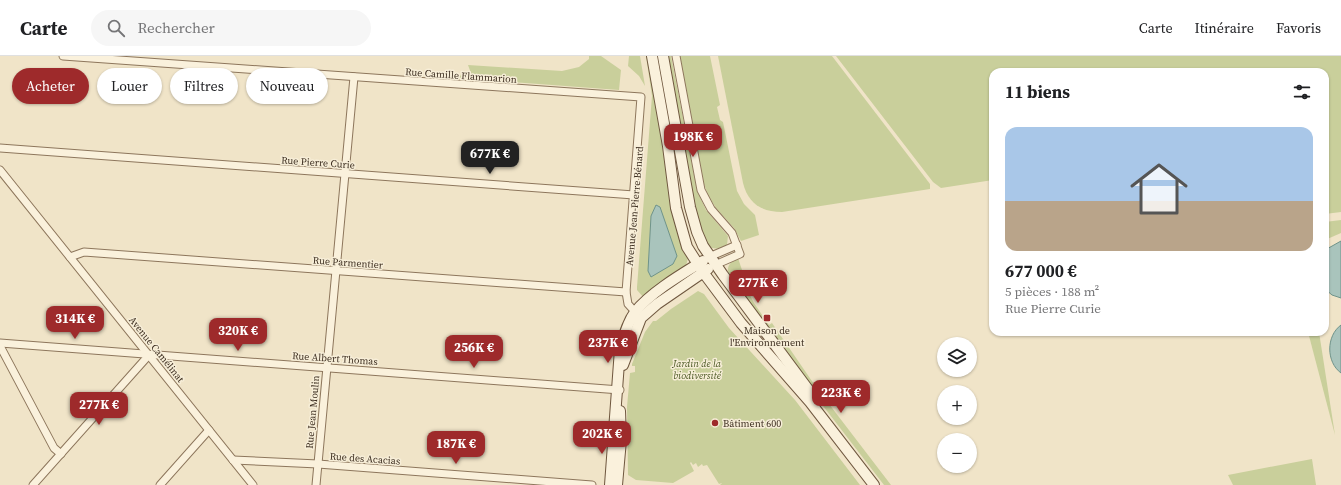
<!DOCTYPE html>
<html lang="fr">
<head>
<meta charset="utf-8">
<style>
	:root { --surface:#fff; --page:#f6f6f6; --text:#202124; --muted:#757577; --line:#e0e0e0; --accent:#9e2a2b }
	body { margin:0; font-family:"Source Serif 4",serif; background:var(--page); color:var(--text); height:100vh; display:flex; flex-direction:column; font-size:15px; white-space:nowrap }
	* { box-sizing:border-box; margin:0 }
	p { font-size:13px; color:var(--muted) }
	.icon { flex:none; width:22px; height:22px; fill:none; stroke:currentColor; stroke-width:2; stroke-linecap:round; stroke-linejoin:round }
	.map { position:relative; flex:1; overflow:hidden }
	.details { position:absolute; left:989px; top:12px; width:340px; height:268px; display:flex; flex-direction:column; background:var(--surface); border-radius:12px; box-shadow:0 1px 3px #0004 }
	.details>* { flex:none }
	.top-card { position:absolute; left:12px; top:12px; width:380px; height:36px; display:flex; gap:8px }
	.fabs { position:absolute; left:937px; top:281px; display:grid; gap:8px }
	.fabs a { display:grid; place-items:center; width:40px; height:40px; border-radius:50%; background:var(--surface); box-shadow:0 1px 3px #0004; font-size:20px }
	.price { position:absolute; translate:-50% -34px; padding:0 9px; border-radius:8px; background:var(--accent); color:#fff; font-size:13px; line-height:26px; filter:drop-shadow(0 1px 2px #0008) }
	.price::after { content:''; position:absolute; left:50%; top:24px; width:12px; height:9px; margin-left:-6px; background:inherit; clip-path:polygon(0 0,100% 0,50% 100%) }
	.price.selected { background:#222; color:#fff }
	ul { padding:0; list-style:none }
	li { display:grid; align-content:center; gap:8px; height:212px; padding:0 16px }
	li+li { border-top:1px solid var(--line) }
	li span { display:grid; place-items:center; height:124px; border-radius:12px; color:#555 }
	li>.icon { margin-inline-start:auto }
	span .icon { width:72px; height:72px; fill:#fffc; stroke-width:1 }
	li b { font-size:17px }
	h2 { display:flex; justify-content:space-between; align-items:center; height:48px; padding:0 16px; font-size:17px }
	.chip { padding:0 14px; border-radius:18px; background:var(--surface); box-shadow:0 1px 3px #0004; font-size:14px; line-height:36px }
	.chip.selected { background:var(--accent); color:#fff }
	header { display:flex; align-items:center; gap:24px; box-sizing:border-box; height:56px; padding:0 20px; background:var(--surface); border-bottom:1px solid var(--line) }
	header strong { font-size:19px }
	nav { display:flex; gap:22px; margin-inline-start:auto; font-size:14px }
	.search { width:280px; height:36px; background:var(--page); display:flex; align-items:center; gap:10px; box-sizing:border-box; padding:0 14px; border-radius:22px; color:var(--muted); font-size:15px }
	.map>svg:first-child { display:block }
	.green { fill:#c9cf9b }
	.water { fill:#a9c4bc; stroke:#6f938a }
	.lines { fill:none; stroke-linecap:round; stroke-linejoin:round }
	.street-casing { stroke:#8d765c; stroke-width:9 }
	.secondary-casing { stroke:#6f573f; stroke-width:12 }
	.street { stroke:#faf1dc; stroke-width:7 }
	.secondary { stroke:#faf1dc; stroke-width:10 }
	.poi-dot { fill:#9e2a2b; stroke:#f7eed8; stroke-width:1.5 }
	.labels { text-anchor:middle; stroke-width:3; stroke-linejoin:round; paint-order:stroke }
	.street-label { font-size:10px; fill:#3d2e20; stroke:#f7eed8 }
	.poi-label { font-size:10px; fill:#3d2e20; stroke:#f7eed8 }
	.park-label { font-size:10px; font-style:italic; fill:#4d5a26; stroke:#f7eed8 }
</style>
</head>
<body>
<header>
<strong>Carte</strong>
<div class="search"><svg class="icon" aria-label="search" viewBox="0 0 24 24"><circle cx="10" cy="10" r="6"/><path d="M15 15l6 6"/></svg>Rechercher</div>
<nav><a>Carte</a><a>Itinéraire</a><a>Favoris</a></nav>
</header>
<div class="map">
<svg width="1341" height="429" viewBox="0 0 1341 429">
	<rect width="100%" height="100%" fill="#f0e4c8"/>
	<!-- green -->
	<g class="green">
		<path d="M 589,0 L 601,0 L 621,14 L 619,34 L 445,21 L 445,19 L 472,20 L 468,9 L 562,15 L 579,11 L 589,3 Z"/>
		<path d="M 629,0 L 640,0 L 645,30 L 639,20 L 628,10 Z"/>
		<path d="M 646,0 L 648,0 L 665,102 L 672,154 L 688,202 L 686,210 L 644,242 L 637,234 L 637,231 L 652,40 Z"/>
		<path d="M 667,0 L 671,0 L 697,134 L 706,154 L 728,180 L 727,189 L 719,193 L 712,192 L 707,189 L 697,163 Z"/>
		<path d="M 680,0 L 710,0 L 720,49 L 717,51 L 720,64 L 723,66 L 737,135 L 744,148 L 755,159 L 759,179 L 741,185 L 734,172 L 716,152 L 709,141 L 703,126 Z"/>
		<path d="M 718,0 L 832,0 L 930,128 L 930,133 L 782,156 C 761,156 748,147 743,127 Z"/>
		<path d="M 836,0 L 1341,0 L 1341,156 L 1325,158 L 1325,16 L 993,16 L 993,124 L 941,132 L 933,126 Z"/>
		<path d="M 1341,164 L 1341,177 L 1325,184 L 1325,166 Z"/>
		<path d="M 738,202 L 742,214 L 730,222 C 725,212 729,206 738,202 Z"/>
		<path d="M 741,222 L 754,247 L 769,269 L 772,267 L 816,331 L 891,429 L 884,429 L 810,333 L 734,227 Z"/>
		<path d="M 698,235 L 704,238 L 729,272 L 795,344 L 860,429 L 720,429 L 722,427 L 719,428 L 707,409 L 703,410 L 702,408 L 698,411 L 696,407 L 693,409 L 691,406 L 690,407 L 694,415 L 673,427 L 636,424 L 628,419 L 627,351 L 630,317 L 635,316 L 635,310 L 632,310 L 632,308 L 645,276 L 653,265 L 656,265 L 671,253 Z"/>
		<path d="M 1308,276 L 1319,276 L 1335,379 Z"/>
		<path d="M 1312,403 L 1316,429 L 1233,429 L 1228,419 Z"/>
	</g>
	<!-- water -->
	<g class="water">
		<path d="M 656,149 L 660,151 L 677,200 L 673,208 L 651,221 L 648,215 L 651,160 Z"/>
		<path d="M 1341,185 L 1341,242 L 1332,239 L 1325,233 L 1325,194 Z"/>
		<path d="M 1341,269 L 1341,317 C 1326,306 1326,280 1341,269 Z"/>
	</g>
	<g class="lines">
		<!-- street casing -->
		<g class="street-casing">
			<g id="street">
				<path d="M 63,0 L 641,41 L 626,236 L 628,248 L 638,259"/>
				<path d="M 676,0 L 701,134 L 711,153 L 732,177 L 740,198 L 715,209"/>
				<path d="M 0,92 L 634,139"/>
				<path d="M 0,114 L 253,429"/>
				<path d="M 70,201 L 84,196 L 626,236"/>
				<path d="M 709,201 L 737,189"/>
				<path d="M 0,287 L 620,334"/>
				<path d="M 0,290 L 54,392 L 61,398"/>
				<path d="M 233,404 L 318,408 L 592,429"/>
				<path d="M 33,429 L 149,299"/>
				<path d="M 160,429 L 209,374"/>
				<path d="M 316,429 L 354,21"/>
			</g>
		</g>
		<!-- secondary casing -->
		<g class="secondary-casing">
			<g id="secondary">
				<path d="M 652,0 L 668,90 L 676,152 L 687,191 L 703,216 L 741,267 L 810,346 L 874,429"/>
				<path d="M 663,0 L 690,151 L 697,176 L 703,190 L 723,219 L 816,344"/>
				<path d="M 623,309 L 641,262 L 657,248 L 708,213"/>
				<path d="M 610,429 L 620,293 C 624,280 627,267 635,256 C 651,236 682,218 703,205"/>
				<path d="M 617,429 L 621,384 L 620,355"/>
			</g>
		</g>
		<!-- street -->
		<use href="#street" class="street"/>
		<!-- secondary -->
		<use href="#secondary" class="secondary"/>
	</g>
	<!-- markers -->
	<g class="poi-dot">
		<rect x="763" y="258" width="8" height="8" rx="2"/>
		<circle cx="715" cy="367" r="4"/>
	</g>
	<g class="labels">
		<!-- street labels -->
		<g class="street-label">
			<text transform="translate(461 19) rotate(4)" y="4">Rue Camille Flammarion</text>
			<text transform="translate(318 106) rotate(4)" y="4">Rue Pierre Curie</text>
			<text transform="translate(634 150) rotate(-85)" y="4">Avenue Jean-Pierre Bénard</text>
			<text transform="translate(348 206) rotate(4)" y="4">Rue Parmentier</text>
			<text transform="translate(157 293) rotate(51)" y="4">Avenue Camélinat</text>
			<text transform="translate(335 302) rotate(4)" y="4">Rue Albert Thomas</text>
			<text transform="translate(312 356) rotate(-85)" y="4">Rue Jean Moulin</text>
			<text transform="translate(365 402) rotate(4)" y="4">Rue des Acacias</text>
		</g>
		<!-- poi labels -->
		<g class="poi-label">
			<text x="767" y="278">Maison de<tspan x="767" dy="12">l'Environnement</tspan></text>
			<text x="723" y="371" text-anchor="start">Bâtiment 600</text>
		</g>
		<!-- park labels -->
		<g class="park-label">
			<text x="697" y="311">Jardin de la<tspan x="697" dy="12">biodiversité</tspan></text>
		</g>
	</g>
</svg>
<div class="fabs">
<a><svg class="icon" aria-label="layers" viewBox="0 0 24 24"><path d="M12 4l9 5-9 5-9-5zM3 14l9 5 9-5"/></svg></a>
<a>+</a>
<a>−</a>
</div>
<b class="price" style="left:693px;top:102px">198K €</b>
<b class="price selected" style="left:490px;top:119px">677K €</b>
<b class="price" style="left:758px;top:248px">277K €</b>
<b class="price" style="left:75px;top:284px">314K €</b>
<b class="price" style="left:238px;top:296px">320K €</b>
<b class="price" style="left:608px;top:308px">237K €</b>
<b class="price" style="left:474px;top:313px">256K €</b>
<b class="price" style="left:841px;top:358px">223K €</b>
<b class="price" style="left:99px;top:370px">277K €</b>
<b class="price" style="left:602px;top:399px">202K €</b>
<b class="price" style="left:456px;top:409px">187K €</b>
<div class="top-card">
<a class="chip selected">Acheter</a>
<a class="chip">Louer</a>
<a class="chip">Filtres</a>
<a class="chip">Nouveau</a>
</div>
<section class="details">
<h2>11 biens<svg class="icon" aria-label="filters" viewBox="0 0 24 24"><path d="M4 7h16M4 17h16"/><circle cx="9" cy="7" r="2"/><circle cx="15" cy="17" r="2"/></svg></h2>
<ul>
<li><span style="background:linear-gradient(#a9c7e8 60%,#b9a48a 0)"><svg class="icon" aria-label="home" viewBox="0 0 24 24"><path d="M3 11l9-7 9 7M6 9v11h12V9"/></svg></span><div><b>677 000 €</b><p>5 pièces · 188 m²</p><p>Rue Pierre Curie</p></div></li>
</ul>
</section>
</div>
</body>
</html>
